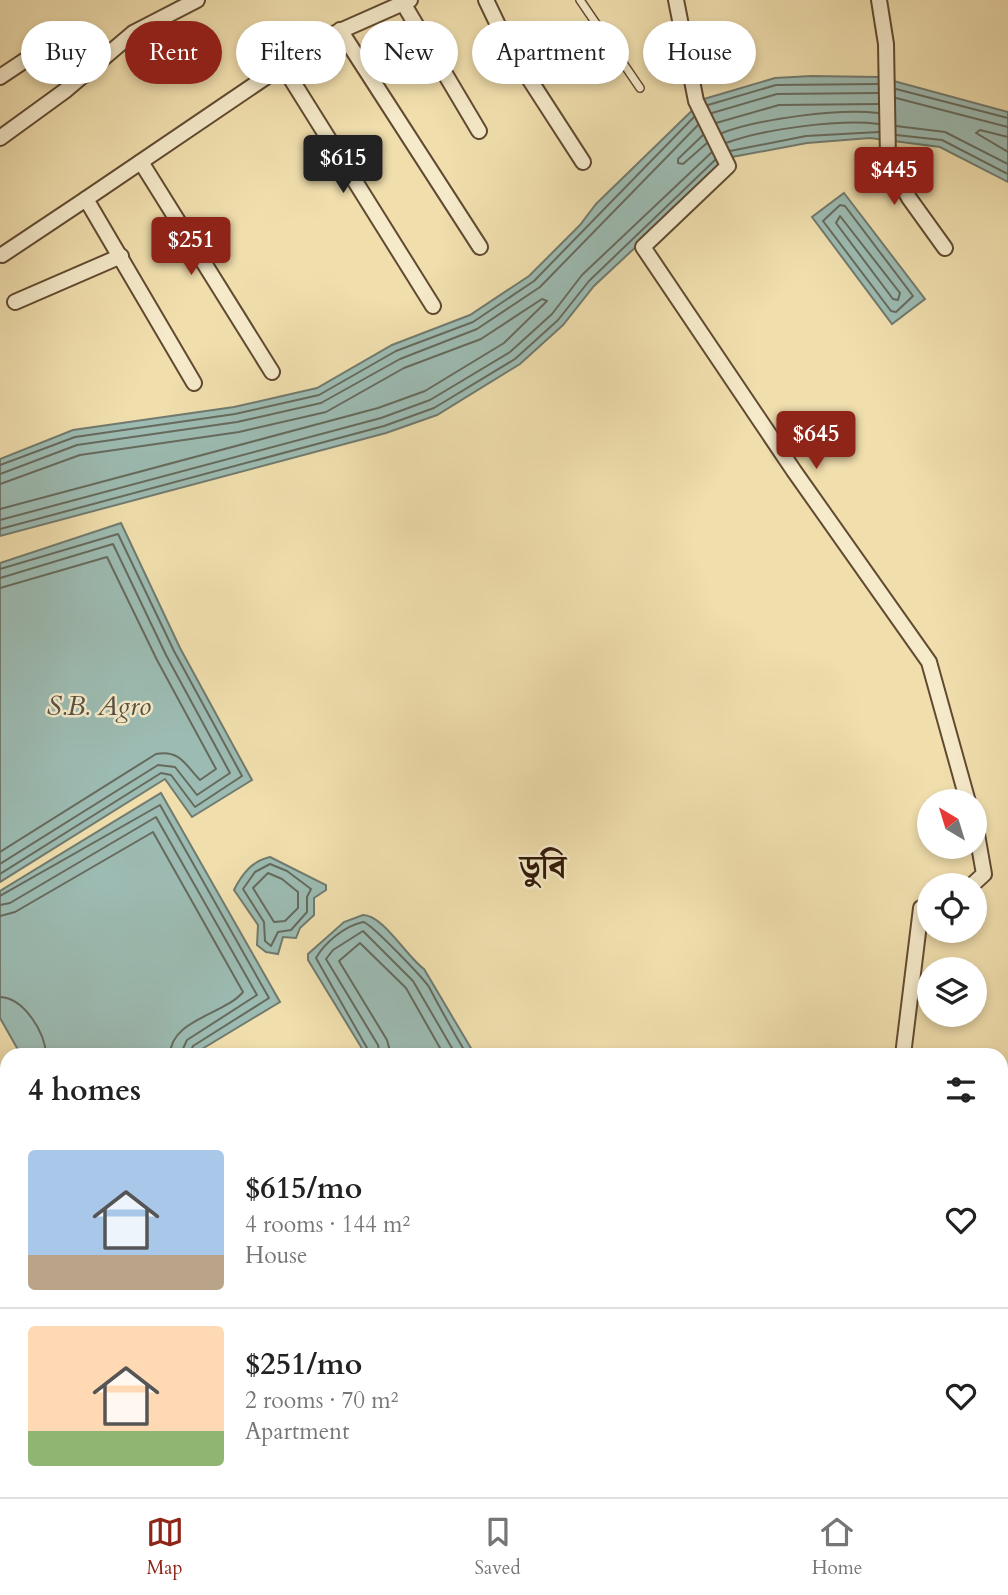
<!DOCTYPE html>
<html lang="en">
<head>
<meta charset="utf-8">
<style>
	:root { --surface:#fff; --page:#f2f2f2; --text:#222; --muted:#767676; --line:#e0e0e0; --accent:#8f2418 }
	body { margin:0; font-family:Cardo,"Noto Serif Bengali",serif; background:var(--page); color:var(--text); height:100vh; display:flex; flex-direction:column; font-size:26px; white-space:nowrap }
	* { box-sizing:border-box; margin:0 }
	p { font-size:23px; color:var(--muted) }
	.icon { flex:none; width:38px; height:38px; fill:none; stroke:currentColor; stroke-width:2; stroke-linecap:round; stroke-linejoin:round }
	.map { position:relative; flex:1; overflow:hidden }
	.panel { position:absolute; left:0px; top:1048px; width:1008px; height:450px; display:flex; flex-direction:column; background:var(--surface); border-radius:21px 21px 0 0; box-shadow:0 4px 10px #0003 }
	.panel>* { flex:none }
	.guide { position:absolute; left:21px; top:21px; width:966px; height:63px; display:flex; gap:14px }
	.needle { width:46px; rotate:322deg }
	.tools { position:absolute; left:917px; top:789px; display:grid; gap:14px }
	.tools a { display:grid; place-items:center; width:70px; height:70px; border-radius:50%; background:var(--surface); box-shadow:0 4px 10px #0003; font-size:35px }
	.price { position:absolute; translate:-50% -60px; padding:0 16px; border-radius:7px; background:var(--accent); color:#fff; font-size:23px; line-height:46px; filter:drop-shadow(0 2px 4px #0008) }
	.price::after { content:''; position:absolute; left:50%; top:42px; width:21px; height:16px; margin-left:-10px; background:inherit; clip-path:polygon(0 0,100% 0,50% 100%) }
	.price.selected { background:#222; color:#fff }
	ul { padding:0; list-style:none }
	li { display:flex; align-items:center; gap:21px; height:175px; padding:0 28px }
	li+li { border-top:2px solid var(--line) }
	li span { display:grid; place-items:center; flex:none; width:196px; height:140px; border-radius:7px; color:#555 }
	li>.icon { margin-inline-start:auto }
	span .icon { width:84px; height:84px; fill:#fffc; stroke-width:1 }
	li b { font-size:30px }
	h2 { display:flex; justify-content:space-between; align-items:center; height:84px; padding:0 28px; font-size:30px }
	.tag { padding:0 24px; border-radius:32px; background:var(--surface); box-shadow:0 4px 10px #0003; font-size:24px; line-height:63px }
	.tag.selected { background:var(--accent); color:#fff }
	.tab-bar { display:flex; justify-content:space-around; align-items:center; height:98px; border-top:2px solid var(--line); background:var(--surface); font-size:19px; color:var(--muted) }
	.tab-bar a { display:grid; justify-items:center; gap:4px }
	.tab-bar .selected { color:var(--accent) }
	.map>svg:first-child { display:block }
	.water { fill:#9cbbb2; stroke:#717a6e; stroke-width:2 }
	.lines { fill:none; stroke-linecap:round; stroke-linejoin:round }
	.shore { stroke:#666a5d; stroke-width:2 }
	.canal { stroke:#9cbbb2; stroke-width:14 }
	.lane-casing { stroke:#614a31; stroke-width:10 }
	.street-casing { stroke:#614a31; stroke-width:18 }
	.lane { stroke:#f5eaca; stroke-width:7 }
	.street { stroke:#f5eaca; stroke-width:14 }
	.labels { text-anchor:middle; stroke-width:5; stroke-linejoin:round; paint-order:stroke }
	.water-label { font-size:28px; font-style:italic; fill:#565144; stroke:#f5eaca }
	.district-label { font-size:33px; font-weight:bold; fill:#311808; stroke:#f5eaca }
</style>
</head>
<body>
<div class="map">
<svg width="1008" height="1497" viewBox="0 0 1008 1497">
	<rect width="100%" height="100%" fill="#f0dead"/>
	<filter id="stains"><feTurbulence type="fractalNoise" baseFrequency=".00286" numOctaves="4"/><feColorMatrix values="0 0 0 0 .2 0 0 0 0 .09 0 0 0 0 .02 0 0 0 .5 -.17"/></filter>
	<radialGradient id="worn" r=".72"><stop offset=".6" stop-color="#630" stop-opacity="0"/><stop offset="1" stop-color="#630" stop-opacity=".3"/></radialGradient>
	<!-- water -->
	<g class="water">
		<path d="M 811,76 L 879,77 L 1008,112 L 1008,182 L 940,147 L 870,138 L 807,143 L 732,157 L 594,286 L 563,325 L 520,364 L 437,415 L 386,433 L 0,536 L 0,459 L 73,430 L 234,407 L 317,388 L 392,345 L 470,315 L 529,276 L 580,225 L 596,204 L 704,99 L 775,78 Z"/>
		<path d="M 844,193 L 925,299 L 892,324 L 812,217 Z"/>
		<path d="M 121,523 L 180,648 L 252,780 L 192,817 L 165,779 L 0,882 L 0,563 Z"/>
		<path d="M 161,793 L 280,1002 L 192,1055 L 21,1055 L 0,1018 L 0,891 Z"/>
		<path d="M 270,857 L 326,885 L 326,890 L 314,898 L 314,915 L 300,928 L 296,938 L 283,937 L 278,954 L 266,952 L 257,945 L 258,925 L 234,890 C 242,874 252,861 270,857 Z"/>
		<path d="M 363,915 C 383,915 406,956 424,969 L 475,1055 L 366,1055 L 308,960 L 308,954 L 344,922 Z"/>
	</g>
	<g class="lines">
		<!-- shore -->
		<g class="shore">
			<path d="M 896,89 L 1008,118"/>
			<path d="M 896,98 L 1008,127"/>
			<path d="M 708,105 L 776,85 L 878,84"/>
			<path d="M 712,113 L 777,94 L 878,93"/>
			<path d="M 716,123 L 779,105 L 878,104"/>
			<path d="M 896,126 L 945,132 L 1008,164"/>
			<path d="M 722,133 C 759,119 839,108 878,113"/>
			<path d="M 703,135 L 678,159 L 678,163 L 683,164 L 707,143"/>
			<path d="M 896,135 L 942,140 L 1008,174"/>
			<path d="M 1008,137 L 980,130 L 976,133 L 1008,152"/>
			<path d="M 726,143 C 763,129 840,119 879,124"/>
			<path d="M 730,151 L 806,136 L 879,132"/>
			<path d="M 840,205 L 845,206 L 913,296 L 896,312 L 891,311 L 823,221 Z"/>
			<path d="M 840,216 L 900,293 L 898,300 L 893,299 L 836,223 Z"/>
			<path d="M 0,465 L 75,437 L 235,414 L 319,395 L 396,351 L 473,322 L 534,281 L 694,117"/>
			<path d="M 0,474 L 77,445 L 237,422 L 321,403 L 400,359 L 477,329 L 540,287 L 698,125"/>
			<path d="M 0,484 L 80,455 L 239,432 L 326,412 L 404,368 L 481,339 L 542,299 L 547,301 L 504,343 L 425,391 L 378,408 L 0,509"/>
			<path d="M 0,520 L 381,418 L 430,400 L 510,352 L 552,314 L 582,275 L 712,152"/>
			<path d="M 0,529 L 384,426 L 434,408 L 515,359 L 558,320 L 589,281 L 715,160"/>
			<path d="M 0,569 L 118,534 L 174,651 L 242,776 L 195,807 L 171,775 L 161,773 L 0,874"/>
			<path d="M 0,578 L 113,544 L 166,655 L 230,773 L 197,795 L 175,767 L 158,765 L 0,864"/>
			<path d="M 0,588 L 107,557 L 157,660 L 216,769 L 200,780 C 186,766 180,749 156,754 L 0,852"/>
			<path d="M 270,864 L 287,871 L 311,889 L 307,897 L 307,912 L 291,930 L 278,932 L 271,946 L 265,941 L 264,922 L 243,889 L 255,872 Z"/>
			<path d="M 268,873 L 282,879 L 298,892 L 298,908 L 285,921 L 274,922 L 253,888 Z"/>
			<path d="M 0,896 L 160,805 L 269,998 L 193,1046 L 189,1055"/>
			<path d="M 0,905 L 10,903 L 156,817 L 257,995 L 187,1040 L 180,1055"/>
			<path d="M 0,916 L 15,912 L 153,832 L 243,992 C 224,1015 171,1019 170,1055"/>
			<path d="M 0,997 C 24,998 45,1032 46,1055"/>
			<path d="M 371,1055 L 316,958 C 325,942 345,926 363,922 C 371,923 423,978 429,987 C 441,1010 454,1033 467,1055"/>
			<path d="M 380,1055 L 378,1045 L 326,959 L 333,950 L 363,931 L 413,981 L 456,1055"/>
			<path d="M 391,1055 L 387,1040 L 339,961 L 360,943 L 406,988 L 444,1055"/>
		</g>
		<!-- canal -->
		<g class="canal">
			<path d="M 1001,1187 L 1008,1182"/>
			<path d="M 332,1497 L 373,1491"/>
		</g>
		<!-- lane casing -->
		<g class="lane-casing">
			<path id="lane" d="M 580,0 L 640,88"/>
		</g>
		<!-- street casing -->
		<g class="street-casing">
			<g id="street">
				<path d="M 486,0 L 508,46 L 583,162"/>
				<path d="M 676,0 L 696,101 L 728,166 L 643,247 L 794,471 L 929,662 L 968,802"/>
				<path d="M 879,0 L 886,44 L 888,159 L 909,198 L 945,248"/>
				<path d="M 403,3 L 479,131"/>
				<path d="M 340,30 L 480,247"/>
				<path d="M 283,66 L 433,306"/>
				<path d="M 0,77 L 27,59"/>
				<path d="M 0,138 L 66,90 L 133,33 L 197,0"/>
				<path d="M 141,162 L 272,372"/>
				<path d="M 2,255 L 86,199"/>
				<path d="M 15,302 L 121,256"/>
				<path d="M 194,383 L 86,199 L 322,39 L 410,0"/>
				<path d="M 971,886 L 984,874 L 975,823"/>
				<path d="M 903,1055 L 921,908 L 929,905"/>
				<path d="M 1001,1490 L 1008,1474"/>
				<path d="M 677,1491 L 684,1497"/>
			</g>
		</g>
		<!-- lane -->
		<use href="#lane" class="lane"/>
		<!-- street -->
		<use href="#street" class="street"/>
	</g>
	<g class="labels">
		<!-- water labels -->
		<g class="water-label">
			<text x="99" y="715">S.B. Agro</text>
		</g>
		<!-- district labels -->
		<g class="district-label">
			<text x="543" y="878">ডুবি</text>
		</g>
	</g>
	<rect width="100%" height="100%" filter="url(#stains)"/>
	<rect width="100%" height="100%" fill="url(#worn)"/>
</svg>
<div class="tools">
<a><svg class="needle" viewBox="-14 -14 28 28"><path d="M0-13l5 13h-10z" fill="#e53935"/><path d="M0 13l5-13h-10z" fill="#767676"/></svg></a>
<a><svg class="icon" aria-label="locate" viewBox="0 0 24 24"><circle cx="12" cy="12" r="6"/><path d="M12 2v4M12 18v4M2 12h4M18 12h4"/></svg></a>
<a><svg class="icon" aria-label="layers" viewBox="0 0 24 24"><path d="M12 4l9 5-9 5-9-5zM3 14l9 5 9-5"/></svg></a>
</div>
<b class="price selected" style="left:343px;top:195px">$615</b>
<b class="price" style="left:894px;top:207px">$445</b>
<b class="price" style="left:191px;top:277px">$251</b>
<b class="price" style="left:816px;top:471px">$645</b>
<div class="guide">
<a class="tag">Buy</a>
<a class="tag selected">Rent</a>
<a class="tag">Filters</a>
<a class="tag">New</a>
<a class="tag">Apartment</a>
<a class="tag">House</a>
</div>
<section class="panel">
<h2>4 homes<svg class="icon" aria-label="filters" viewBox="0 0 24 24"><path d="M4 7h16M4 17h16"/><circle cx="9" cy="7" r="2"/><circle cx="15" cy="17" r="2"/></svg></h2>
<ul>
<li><span style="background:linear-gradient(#a9c7e8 75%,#b9a48a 0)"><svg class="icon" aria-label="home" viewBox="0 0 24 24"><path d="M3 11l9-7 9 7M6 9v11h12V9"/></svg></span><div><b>$615/mo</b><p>4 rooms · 144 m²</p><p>House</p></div><svg class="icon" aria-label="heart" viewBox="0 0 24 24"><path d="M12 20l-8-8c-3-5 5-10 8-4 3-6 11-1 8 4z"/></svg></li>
<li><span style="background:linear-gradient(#ffd9b3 75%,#8fb573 0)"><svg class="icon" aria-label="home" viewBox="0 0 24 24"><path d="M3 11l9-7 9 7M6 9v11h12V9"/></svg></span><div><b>$251/mo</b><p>2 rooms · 70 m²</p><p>Apartment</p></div><svg class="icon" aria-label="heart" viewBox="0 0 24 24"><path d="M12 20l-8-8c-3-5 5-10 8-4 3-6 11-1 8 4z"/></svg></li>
</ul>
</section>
</div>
<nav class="tab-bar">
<a class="selected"><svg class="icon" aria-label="map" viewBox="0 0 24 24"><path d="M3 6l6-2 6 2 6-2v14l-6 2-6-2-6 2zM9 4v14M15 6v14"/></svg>Map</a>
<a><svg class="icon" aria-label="saved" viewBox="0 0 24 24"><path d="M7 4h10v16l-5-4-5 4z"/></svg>Saved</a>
<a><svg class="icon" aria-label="home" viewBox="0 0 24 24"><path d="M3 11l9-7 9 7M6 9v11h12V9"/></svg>Home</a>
</nav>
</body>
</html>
